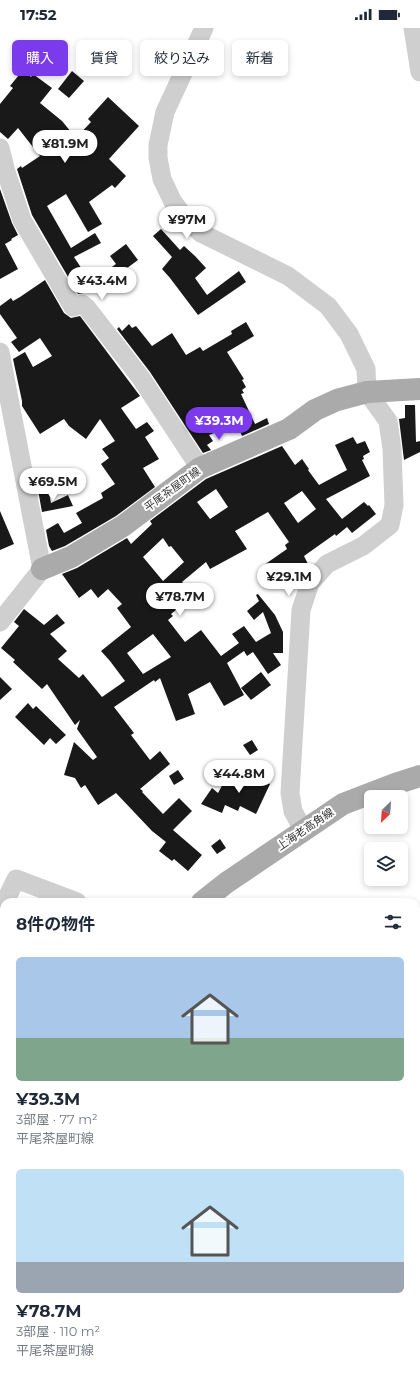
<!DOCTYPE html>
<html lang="ja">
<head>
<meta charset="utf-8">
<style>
	:root { --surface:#fff; --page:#f2f2f3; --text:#1f2937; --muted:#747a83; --accent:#7c3aed }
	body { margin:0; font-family:Montserrat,"Noto Sans JP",sans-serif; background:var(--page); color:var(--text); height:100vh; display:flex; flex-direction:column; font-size:15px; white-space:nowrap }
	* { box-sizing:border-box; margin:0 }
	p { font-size:13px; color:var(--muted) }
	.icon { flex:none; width:22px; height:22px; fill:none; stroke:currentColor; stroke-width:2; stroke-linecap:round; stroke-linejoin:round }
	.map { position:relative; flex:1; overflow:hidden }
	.sheet { position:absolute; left:0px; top:870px; width:420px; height:480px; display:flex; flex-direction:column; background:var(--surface); border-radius:12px 12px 0 0; box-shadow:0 2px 6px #0003 }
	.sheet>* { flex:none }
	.guide { position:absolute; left:12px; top:12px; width:396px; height:36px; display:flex; gap:8px }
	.needle { width:26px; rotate:205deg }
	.controls { position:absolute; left:364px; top:762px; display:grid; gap:8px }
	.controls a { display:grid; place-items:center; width:44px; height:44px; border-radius:6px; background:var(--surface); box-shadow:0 2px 6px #0003; font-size:20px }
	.price { position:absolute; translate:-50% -34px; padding:0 9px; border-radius:14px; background:#fff; color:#222; font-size:13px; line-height:26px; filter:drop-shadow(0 1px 2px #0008) }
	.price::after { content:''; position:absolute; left:50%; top:24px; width:12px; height:9px; margin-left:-6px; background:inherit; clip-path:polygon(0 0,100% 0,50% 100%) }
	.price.selected { background:var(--accent); color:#fff }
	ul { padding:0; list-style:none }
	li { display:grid; align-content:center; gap:8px; height:212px; padding:0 16px }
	li span { display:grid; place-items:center; height:124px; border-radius:6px; color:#555 }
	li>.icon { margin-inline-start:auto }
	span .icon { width:72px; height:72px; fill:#fffc; stroke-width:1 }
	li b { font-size:17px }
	h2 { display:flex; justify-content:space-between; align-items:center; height:48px; padding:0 16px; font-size:17px }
	.pill { padding:0 14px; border-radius:6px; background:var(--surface); box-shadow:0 2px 6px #0003; font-size:14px; line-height:36px }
	.pill.selected { background:var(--accent); color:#fff }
	.status { display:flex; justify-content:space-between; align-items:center; height:28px; padding:0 20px; background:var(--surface); direction:ltr }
	.status svg { height:11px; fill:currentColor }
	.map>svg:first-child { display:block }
	.building { fill:#191919; fill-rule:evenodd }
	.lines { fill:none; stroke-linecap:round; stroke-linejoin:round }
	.minor { stroke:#cfcfcf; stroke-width:19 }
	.major { stroke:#aaa; stroke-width:22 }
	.labels { text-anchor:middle; stroke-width:4; stroke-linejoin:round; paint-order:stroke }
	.street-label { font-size:11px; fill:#323232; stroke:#fff }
</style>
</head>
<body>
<div class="status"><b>17:52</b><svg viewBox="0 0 49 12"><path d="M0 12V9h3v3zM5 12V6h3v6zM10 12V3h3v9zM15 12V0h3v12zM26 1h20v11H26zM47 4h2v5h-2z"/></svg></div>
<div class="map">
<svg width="420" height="1350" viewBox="0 0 420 1350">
	<rect width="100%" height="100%" fill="#fff"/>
	<!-- building -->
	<g class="building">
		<path d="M 23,42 L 31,49 L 33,46 L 52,60 L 40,75 L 62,93 L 76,110 L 91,94 L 88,91 L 108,69 L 139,98 L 109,131 L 126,148 L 115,160 L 112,157 L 89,174 L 102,196 L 88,204 L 66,166 L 47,178 L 71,220 L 95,205 L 101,215 L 74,229 L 93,258 L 83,265 L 78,266 L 32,187 L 17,141 L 21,138 L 22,140 L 40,128 L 18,100 L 8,111 L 0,104 L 0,76 L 13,60 L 10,58 Z"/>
		<path d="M 72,43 L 84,53 L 69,70 L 58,61 Z"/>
		<path d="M 0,161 L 12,195 L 18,207 L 11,211 L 12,212 L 5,216 L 18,241 L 0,251 Z"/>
		<path d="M 161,201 L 180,222 L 184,218 L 195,228 L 206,240 L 195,250 L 207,267 L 239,243 L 246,254 L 198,287 L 170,250 L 162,241 L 172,229 L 153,208 Z"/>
		<path d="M 126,216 L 138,232 L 115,249 L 109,241 L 116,236 L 110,228 Z"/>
		<path d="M 45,252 L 64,285 L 71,290 L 80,288 L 140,368 L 121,380 L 136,401 L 147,394 L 154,403 L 145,409 L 159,431 L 143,440 L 155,459 L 116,488 L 65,518 L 52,523 L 49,518 L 46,502 L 58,495 L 64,505 L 82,495 L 76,485 L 103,470 L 101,465 L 115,456 L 101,436 L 109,430 L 102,421 L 115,413 L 100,391 L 86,411 L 69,398 L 64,391 L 40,406 L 22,378 L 22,373 L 13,331 L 25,324 L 33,339 L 52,328 L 40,310 L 19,324 L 11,314 L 17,310 L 0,286 L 0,278 L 11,270 L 13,273 L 20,269 Z"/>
		<path d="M 246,294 L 254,308 L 227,324 L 244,351 L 242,352 L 246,359 L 242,362 L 244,365 L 241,366 L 255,396 L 267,390 L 269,396 L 242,408 L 237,396 L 209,407 L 213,413 L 207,417 L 211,422 L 203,425 L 150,344 L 117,301 L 119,299 L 122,303 L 129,296 L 132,300 L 136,298 L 152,318 L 172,305 L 186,327 L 200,319 L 203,323 L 232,306 L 231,303 Z"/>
		<path d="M 405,377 L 415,377 L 416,414 L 420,413 L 420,424 L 404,432 L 399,391 L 405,390 Z"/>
		<path d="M 353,409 L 357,416 L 365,413 L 370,424 L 363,428 L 364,431 L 362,432 L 370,448 L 326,471 L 342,491 L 364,474 L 368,478 L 369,477 L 376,486 L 352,505 L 347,499 L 336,508 L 335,506 L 304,528 L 309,538 L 300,544 L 294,535 L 272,550 L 264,537 L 287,521 L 285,517 L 289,514 L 268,484 L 235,503 L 247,521 L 210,541 L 206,534 L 182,554 L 194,567 L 171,586 L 173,588 L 168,592 L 185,614 L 201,602 L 221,628 L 239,615 L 232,606 L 244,598 L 256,614 L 271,605 L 263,584 L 254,592 L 247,583 L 259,573 L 256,567 L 258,566 L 275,587 L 283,604 L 283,625 L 273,625 L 281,637 L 268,646 L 253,624 L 247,628 L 244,623 L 227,635 L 244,667 L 224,678 L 210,654 L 188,666 L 195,686 L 176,693 L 160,650 L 155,654 L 154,652 L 114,679 L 134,705 L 131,707 L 150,732 L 160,723 L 170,736 L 140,761 L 143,763 L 142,764 L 163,786 L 179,770 L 192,783 L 173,802 L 202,827 L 188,843 L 174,831 L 172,833 L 159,823 L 166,814 L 152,803 L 116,765 L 98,777 L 85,757 L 81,760 L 75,750 L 64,747 L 74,714 L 93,732 L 97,729 L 77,701 L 80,692 L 75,697 L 47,656 L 42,661 L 13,634 L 15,632 L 1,620 L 19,598 L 14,594 L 24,581 L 44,597 L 57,586 L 65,595 L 50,606 L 67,623 L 58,631 L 79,650 L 83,646 L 102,669 L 125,653 L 110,633 L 101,623 L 131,599 L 117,580 L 122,576 L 108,561 L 98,570 L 91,561 L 79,570 L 62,546 L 77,540 L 127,510 L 131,516 L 152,496 L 150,493 L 206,451 L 282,418 L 295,437 L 302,431 L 309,441 L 308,442 L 319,457 L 347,442 L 335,417 ZM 216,461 L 228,479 L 210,491 L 197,474 ZM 302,463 L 316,481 L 298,495 L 284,475 ZM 163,510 L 169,519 L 171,518 L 184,534 L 163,553 L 143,529 ZM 153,606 L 171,629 L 143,646 L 127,625 Z"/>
		<path d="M 48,460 L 51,475 L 68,467 L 73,478 L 42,484 L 38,462 Z"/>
		<path d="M 0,483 L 14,516 L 0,522 Z"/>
		<path d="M 261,644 L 271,657 L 251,672 L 241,660 Z"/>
		<path d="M 0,649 L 12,661 L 0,672 Z"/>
		<path d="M 28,675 L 33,681 L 36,678 L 66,707 L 56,716 L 50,710 L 44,717 L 15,689 Z"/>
		<path d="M 252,712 L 258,722 L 250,727 L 243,717 Z"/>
		<path d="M 248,737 L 259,742 L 256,748 L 262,751 L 262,752 L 270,756 L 256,786 L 240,778 L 238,783 L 225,777 L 222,785 L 201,776 L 212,760 L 218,765 L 224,754 L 226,755 L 227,754 L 239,759 Z"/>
		<path d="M 178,742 L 184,751 L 174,757 L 169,748 Z"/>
		<path d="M 220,811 L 226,820 L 217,826 L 211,818 Z"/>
	</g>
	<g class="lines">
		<!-- minor -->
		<g class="minor">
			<path d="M 204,0 L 165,84 L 158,117 L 158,130 L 162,151 L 173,174 L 185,190 L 201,205 L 288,248 L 328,278 L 349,306 L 366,341 L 367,364 L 388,393 L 392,421 L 394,477 L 390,497 L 363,518 L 327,536 L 310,555 L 301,582 L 290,765 L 293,783 L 303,802"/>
			<path d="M 413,0 L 420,44"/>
			<path d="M 0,120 L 6,144 L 22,192 L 73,279 L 82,276 L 87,280 L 141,350 L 200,440"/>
			<path d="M 0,324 L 42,541 L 0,594"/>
			<path d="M 5,874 L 16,851 L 77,874"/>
			<path d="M 208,1346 L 208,1350"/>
		</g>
		<!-- major -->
		<g class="major">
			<path d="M 42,541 L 71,529 L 123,498 L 200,440 L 289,401 L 315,382 L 337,372 L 367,364 L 420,361"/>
			<path d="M 202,874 L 226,855 L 343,776 L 395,756 L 420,748"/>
			<path d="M 0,1055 L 4,1050"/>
		</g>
	</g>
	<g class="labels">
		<!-- street labels -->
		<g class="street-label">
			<text transform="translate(172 461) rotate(-36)" y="4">平尾茶屋町線</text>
			<text transform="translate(305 801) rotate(-34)" y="4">上海老高角線</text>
		</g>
	</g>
</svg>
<div class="controls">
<a><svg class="needle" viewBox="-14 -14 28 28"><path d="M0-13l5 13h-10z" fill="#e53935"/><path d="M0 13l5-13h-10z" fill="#747a83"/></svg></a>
<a><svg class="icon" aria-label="layers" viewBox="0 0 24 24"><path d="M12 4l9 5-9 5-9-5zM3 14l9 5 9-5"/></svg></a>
</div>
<b class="price" style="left:65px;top:136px">¥81.9M</b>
<b class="price" style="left:187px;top:212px">¥97M</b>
<b class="price" style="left:102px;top:273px">¥43.4M</b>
<b class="price selected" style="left:219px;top:413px">¥39.3M</b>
<b class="price" style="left:53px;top:474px">¥69.5M</b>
<b class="price" style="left:289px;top:569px">¥29.1M</b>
<b class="price" style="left:180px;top:589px">¥78.7M</b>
<b class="price" style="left:239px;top:766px">¥44.8M</b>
<div class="guide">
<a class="pill selected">購入</a>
<a class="pill">賃貸</a>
<a class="pill">絞り込み</a>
<a class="pill">新着</a>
</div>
<section class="sheet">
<h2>8件の物件<svg class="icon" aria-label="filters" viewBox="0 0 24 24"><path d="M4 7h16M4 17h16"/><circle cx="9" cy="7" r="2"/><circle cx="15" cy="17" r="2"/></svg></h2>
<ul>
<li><span style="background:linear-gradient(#a9c7e8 65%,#7fa58c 0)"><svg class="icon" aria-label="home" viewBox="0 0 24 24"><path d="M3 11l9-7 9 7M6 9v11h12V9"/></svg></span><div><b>¥39.3M</b><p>3部屋 · 77 m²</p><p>平尾茶屋町線</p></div></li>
<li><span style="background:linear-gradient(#bfe0f5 75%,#9aa5b1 0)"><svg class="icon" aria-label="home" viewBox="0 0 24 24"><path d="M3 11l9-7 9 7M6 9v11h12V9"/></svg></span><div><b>¥78.7M</b><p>3部屋 · 110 m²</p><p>平尾茶屋町線</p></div></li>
</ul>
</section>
</div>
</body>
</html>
